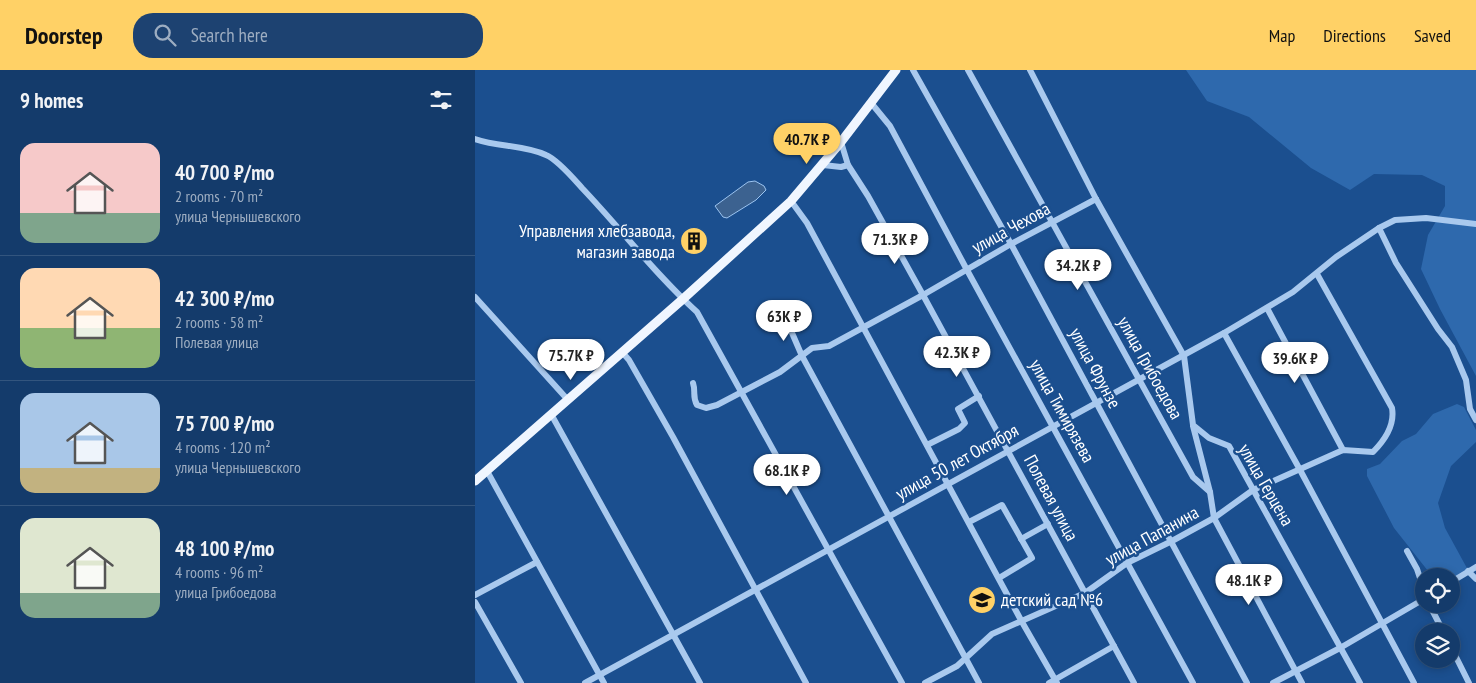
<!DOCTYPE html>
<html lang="en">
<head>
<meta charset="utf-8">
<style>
	:root { --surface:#143b6b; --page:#1d4271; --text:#f1f3f6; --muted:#9dadc1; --line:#33557e; --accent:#ffd166 }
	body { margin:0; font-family:"PT Sans Narrow",sans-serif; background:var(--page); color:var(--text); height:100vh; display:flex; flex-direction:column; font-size:19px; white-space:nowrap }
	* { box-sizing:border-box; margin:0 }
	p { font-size:16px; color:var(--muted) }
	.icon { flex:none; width:28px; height:28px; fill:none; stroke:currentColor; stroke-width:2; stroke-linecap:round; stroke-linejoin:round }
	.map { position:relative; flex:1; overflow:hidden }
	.side { display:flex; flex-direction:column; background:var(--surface); width:475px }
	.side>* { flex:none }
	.buttons { position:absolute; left:940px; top:498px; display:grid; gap:10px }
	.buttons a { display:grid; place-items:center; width:45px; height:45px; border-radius:50%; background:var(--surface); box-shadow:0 2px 8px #0003,0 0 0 1px var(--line); font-size:25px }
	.price { position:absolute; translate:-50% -42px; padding:0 11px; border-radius:18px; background:#fff; color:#222; font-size:16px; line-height:32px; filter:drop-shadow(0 1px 2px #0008) }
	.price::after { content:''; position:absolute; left:50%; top:30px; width:15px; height:11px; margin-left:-8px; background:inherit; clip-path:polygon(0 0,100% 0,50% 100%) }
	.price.on { background:var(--accent); color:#111 }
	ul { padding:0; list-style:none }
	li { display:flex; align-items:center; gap:15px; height:125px; padding:0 20px }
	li+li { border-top:1px solid var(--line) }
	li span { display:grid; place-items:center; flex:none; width:140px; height:100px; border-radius:15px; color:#555 }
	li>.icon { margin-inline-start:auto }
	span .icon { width:60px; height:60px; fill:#fffc; stroke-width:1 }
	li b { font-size:21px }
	h2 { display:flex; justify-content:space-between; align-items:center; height:60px; padding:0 20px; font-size:21px }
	header { display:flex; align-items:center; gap:30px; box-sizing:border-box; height:70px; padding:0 25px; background:var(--accent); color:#111 }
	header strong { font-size:24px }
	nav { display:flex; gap:28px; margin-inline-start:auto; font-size:18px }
	.search { width:350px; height:45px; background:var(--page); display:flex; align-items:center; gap:12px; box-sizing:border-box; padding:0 18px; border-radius:20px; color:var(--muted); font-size:19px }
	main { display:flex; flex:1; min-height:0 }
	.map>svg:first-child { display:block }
	.green { fill:#2e69ad }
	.water { fill:#3c6290; stroke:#9cc4f0 }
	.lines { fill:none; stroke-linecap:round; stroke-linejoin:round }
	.minor { stroke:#a9c9ee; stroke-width:6 }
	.major { stroke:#f0f6ff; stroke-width:9 }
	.labels { text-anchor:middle; stroke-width:5; stroke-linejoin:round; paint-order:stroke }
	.street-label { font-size:18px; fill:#fff; stroke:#1b4f8f }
	.poi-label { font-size:18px; fill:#fff; stroke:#1b4f8f; text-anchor:end }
</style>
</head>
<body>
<header>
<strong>Doorstep</strong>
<div class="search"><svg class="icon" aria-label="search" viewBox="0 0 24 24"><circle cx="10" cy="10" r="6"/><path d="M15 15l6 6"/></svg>Search here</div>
<nav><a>Map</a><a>Directions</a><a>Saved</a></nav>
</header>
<main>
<section class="side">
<h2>9 homes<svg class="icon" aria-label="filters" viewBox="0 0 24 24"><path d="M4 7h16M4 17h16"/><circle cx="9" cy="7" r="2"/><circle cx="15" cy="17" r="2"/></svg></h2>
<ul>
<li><span style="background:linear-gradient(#f6c9c9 70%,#7fa58c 0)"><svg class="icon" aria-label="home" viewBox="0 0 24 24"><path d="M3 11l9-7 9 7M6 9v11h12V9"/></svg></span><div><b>40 700 ₽/mo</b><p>2 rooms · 70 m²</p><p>улица Чернышевского</p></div></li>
<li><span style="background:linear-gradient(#ffd9b3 60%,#8fb573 0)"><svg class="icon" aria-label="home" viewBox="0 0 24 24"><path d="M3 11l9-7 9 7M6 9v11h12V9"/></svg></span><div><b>42 300 ₽/mo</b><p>2 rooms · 58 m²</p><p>Полевая улица</p></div></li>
<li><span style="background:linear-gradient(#a9c7e8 75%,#c2b280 0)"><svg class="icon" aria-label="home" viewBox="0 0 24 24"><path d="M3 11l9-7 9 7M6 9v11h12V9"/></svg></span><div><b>75 700 ₽/mo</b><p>4 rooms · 120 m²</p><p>улица Чернышевского</p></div></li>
<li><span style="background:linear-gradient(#dfe7d0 75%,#7fa58c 0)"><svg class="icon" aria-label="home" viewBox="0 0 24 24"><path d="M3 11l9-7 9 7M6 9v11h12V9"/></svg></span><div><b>48 100 ₽/mo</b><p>4 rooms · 96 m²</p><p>улица Грибоедова</p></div></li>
</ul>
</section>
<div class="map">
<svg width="1001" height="613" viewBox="0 0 1001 613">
	<rect width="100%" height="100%" fill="#1b4f8f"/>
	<!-- green -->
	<g class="green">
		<path d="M 711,0 L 1001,0 L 1001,306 L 965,239 L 946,199 L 953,165 L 970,136 L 970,116 L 947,105 L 899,104 L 875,120 L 836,98 L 774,47 L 732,31 Z"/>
		<path d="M 982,334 L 989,337 L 1001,360 L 1001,372 L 976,396 L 963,433 L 970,458 L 993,500 L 976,511 L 976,506 L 957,506 L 919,458 L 892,406 L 892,399 L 905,394 L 927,371 L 941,364 L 958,344 Z"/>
	</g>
	<!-- water -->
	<path class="water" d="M 280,111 L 289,116 L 291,120 L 281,130 L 252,148 L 248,147 L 240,136 L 273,112 Z"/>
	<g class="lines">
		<!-- minor -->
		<g class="minor">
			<path d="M 438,0 L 536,174 L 772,613"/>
			<path d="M 493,0 L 718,407 L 735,422"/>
			<path d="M 555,0 L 621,129 L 709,286 L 718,355 L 734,368 L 754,376 L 885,613"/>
			<path d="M 397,34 L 415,56 L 492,200 L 718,613"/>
			<path d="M 0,69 C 23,77 49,75 71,85 C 83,90 98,108 107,118 C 146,159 180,204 222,242 L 427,613"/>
			<path d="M 366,72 L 373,95 L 393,126 L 448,225 L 659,613"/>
			<path d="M 348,95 L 366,97 L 373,95"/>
			<path d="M 316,131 L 332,153 L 547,552 L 582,613"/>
			<path d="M 904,158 L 921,193 L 963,259 L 977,277 L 991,310 L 995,339 L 1001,350"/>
			<path d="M 0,227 L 93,330"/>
			<path d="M 792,238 L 868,380"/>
			<path d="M 311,249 L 327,286 L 504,613"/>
			<path d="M 749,263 L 824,398 L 939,613"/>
			<path d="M 147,282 L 154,290 L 198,367 L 331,613"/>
			<path d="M 218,313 C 221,322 217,326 222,335 L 231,338 L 242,335 L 305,302 L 337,278 L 354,276 L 448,225 L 536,174 L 621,129"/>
			<path d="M 76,344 L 225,613"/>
			<path d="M 718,356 L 735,422 L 739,448 L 827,613"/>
			<path d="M 452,375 L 484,359 L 490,353 L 483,339 L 504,326"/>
			<path d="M 12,401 L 129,613"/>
			<path d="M 494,452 L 527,435 L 557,488 L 524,508"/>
			<path d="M 546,469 L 573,454"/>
			<path d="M 932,481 L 942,499 L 949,520"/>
			<path d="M 993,501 L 1001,509"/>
			<path d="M 976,512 L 1001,497"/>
			<path d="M 0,525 L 62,492"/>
			<path d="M 0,532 L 46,613"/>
			<path d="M 954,534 L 968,561"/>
			<path d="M 976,577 L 994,613"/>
			<path d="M 110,613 L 749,263 L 818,222 L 861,187 L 904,158 L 920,150 L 951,148 L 1001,154"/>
			<path d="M 450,613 L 482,596 L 517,564 L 610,523 L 652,493 L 697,471 L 739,448 L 778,420 L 868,380 L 898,382 C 910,370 920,355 917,338 L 842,204"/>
			<path d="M 574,613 L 639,576"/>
			<path d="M 798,613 L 865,578 L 949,529"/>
		</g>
		<!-- major -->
		<path class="major" d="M 0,411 L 208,229 L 316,131 L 366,72 L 421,0"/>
	</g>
	<!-- icons -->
	<defs>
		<g id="building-disc" transform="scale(1.4375)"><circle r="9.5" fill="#ffd166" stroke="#1b4f8f"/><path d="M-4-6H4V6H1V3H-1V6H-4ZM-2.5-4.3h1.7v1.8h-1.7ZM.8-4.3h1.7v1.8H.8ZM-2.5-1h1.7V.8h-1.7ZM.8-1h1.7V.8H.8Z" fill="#111"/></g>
		<g id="school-disc" transform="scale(1.4375)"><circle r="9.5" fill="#ffd166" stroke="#1b4f8f"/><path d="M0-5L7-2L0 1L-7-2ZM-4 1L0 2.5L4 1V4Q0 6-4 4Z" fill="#111"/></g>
	</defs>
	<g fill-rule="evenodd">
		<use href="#building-disc" x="219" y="171"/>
		<use href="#school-disc" x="507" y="530"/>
	</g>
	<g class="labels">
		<!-- street labels -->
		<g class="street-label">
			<text transform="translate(536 158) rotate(-29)" y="6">улица Чехова</text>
			<text transform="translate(620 298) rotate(62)" y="6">улица Фрунзе</text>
			<text transform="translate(675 298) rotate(61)" y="6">улица Грибоедова</text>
			<text transform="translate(587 341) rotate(61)" y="6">улица Тимирязева</text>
			<text transform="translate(482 392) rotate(-29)" y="6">улица 50 лет Октября</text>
			<text transform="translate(791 415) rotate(60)" y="6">улица Герцена</text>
			<text transform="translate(576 428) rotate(62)" y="6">Полевая улица</text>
			<text transform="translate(677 466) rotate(-29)" y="6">улица Папанина</text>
		</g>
		<!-- poi labels -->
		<g class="poi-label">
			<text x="200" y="167">Управления хлебзавода,<tspan x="200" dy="21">магазин завода</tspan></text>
			<text x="526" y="536" text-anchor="start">детский сад №6</text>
		</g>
	</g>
</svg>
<div class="buttons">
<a><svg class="icon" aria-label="locate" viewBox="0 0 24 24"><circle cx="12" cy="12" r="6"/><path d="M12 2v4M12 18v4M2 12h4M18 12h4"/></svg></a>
<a><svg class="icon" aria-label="layers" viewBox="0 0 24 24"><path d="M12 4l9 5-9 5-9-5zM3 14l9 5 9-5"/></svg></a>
</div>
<b class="price on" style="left:332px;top:95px">40.7K ₽</b>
<b class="price" style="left:420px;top:195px">71.3K ₽</b>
<b class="price" style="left:603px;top:221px">34.2K ₽</b>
<b class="price" style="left:309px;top:272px">63K ₽</b>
<b class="price" style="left:482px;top:308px">42.3K ₽</b>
<b class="price" style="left:96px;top:311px">75.7K ₽</b>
<b class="price" style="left:820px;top:314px">39.6K ₽</b>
<b class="price" style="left:312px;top:426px">68.1K ₽</b>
<b class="price" style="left:774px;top:536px">48.1K ₽</b>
</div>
</main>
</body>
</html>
